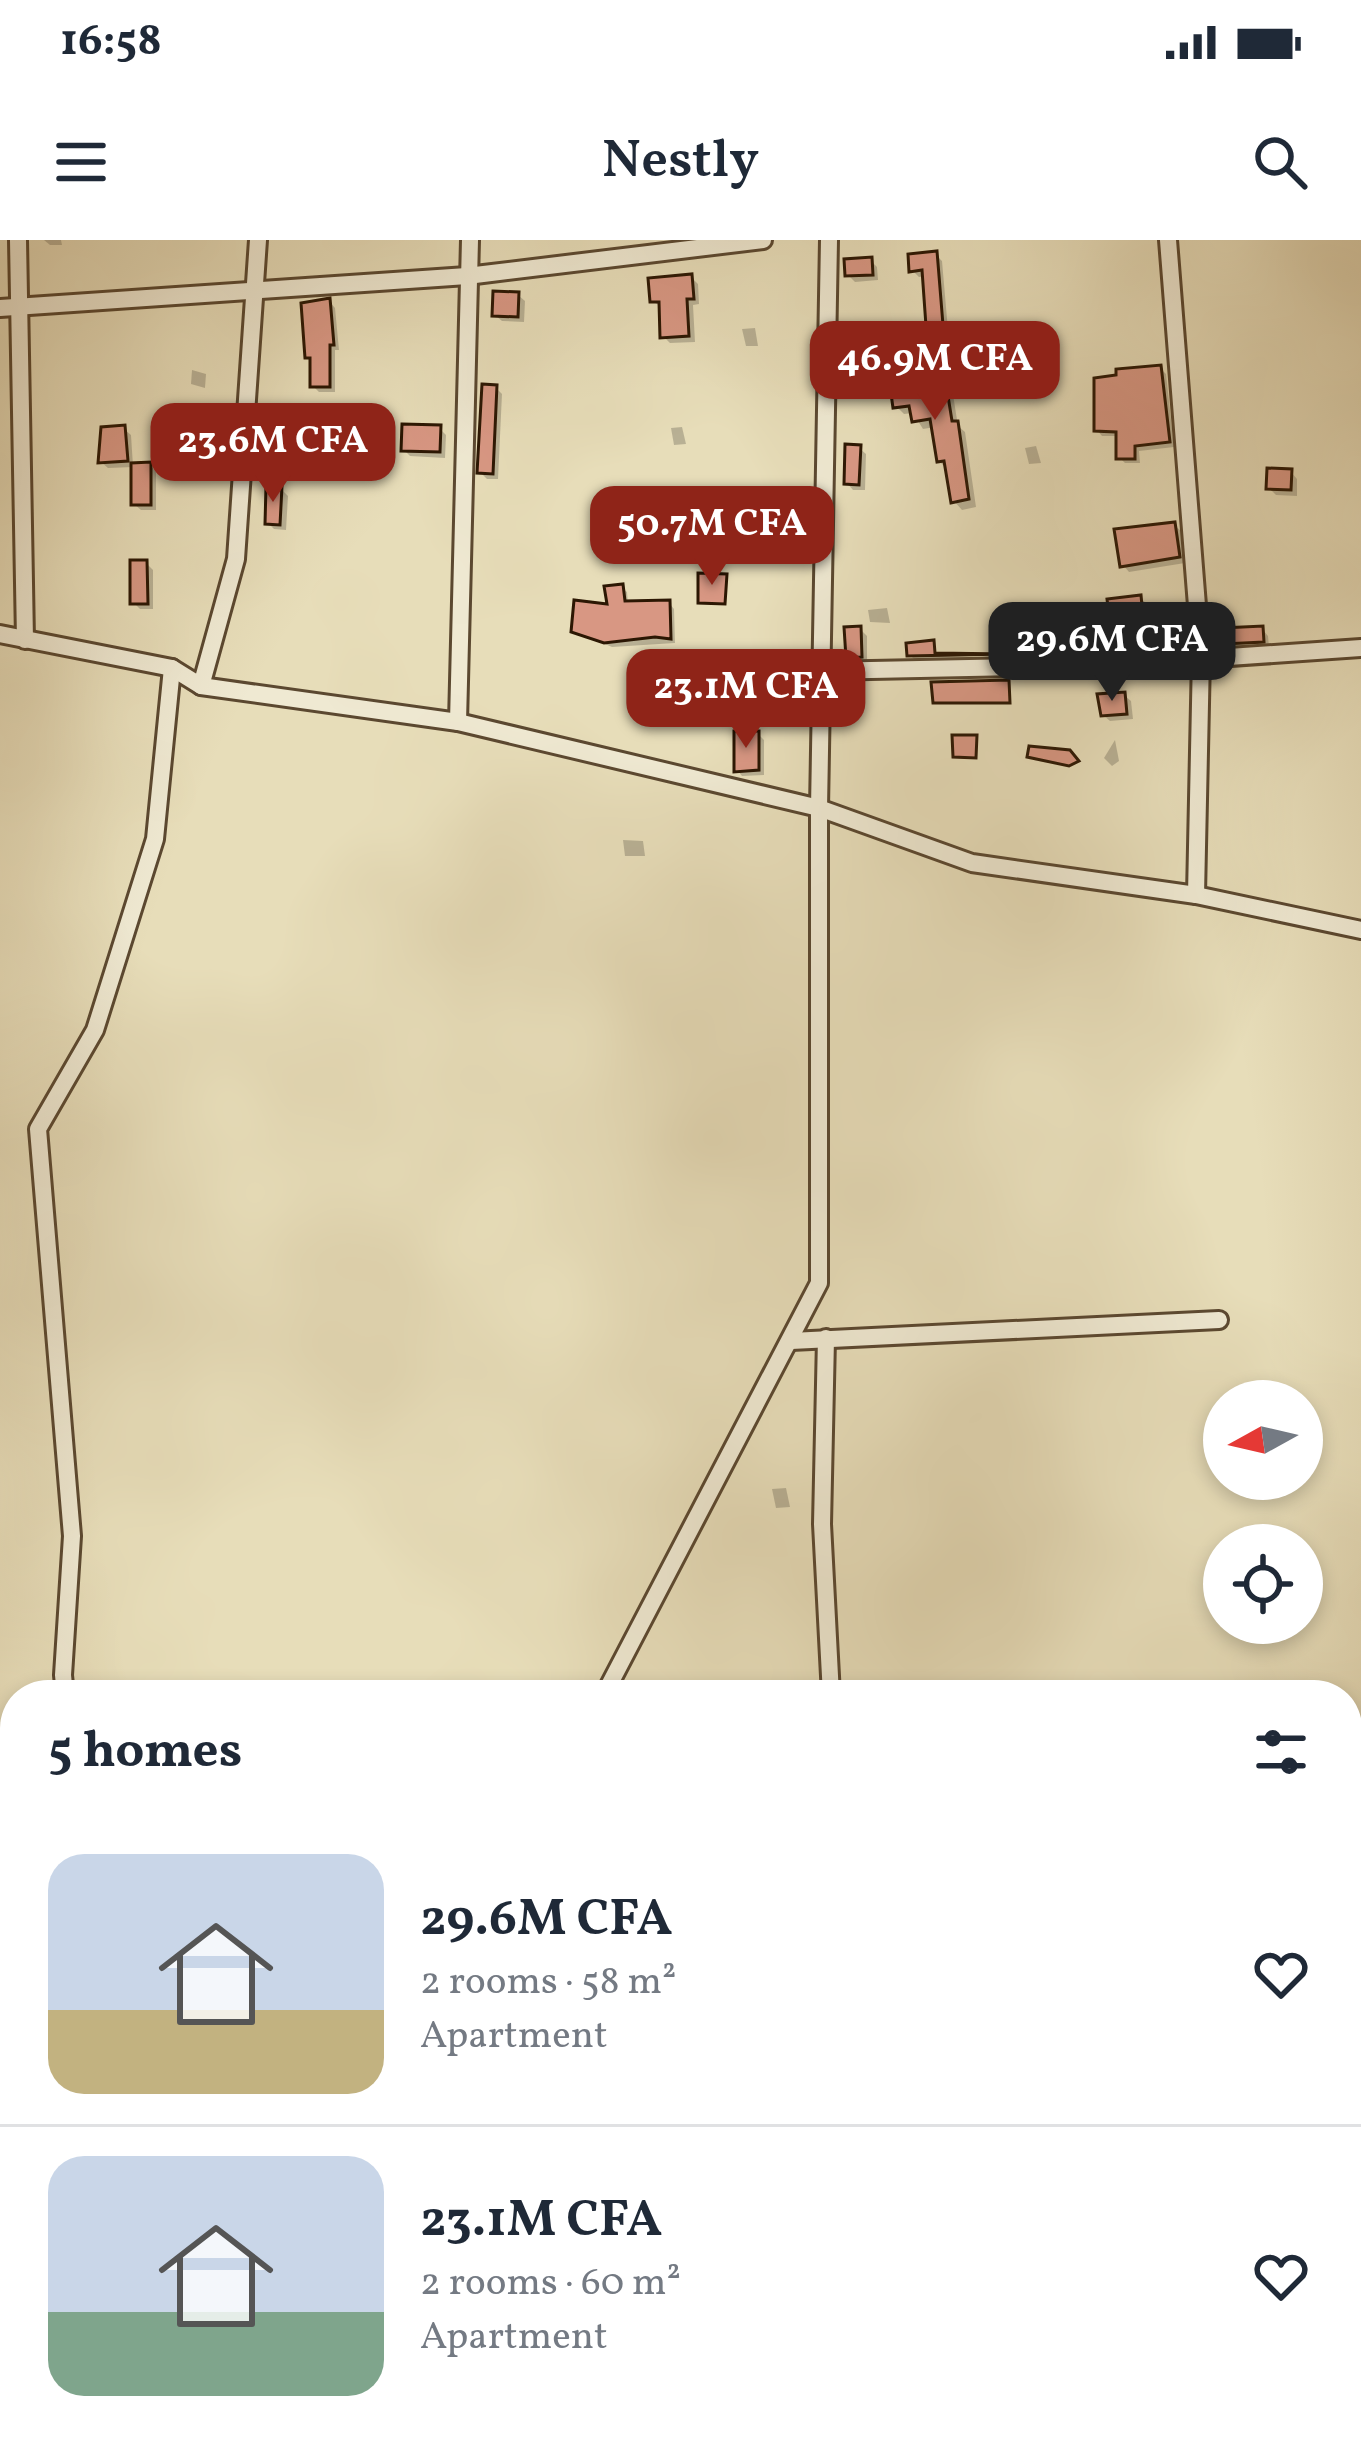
<!DOCTYPE html>
<html lang="en">
<head>
<meta charset="utf-8">
<style>
	:root { --surface:#fff; --page:#f6f6f7; --text:#1f2937; --muted:#747a83; --line:#e0e1e3; --accent:#8f2418 }
	body { margin:0; font-family:Vollkorn,serif; background:var(--page); color:var(--text); height:100vh; display:flex; flex-direction:column; font-size:45px; white-space:nowrap }
	* { box-sizing:border-box; margin:0 }
	p { font-size:39px; color:var(--muted) }
	.icon { flex:none; width:66px; height:66px; fill:none; stroke:currentColor; stroke-width:2; stroke-linecap:round; stroke-linejoin:round }
	.map { position:relative; flex:1; overflow:hidden }
	.details { position:absolute; left:0px; top:1440px; width:1362px; height:771px; display:flex; flex-direction:column; background:var(--surface); border-radius:48px 48px 0 0; box-shadow:0 6px 18px #0003 }
	.details>* { flex:none }
	.needle { width:78px; rotate:262deg }
	.tools { position:absolute; left:1203px; top:1140px; display:grid; gap:24px }
	.tools a { display:grid; place-items:center; width:120px; height:120px; border-radius:50%; background:var(--surface); box-shadow:0 6px 18px #0003; font-size:60px }
	.price { position:absolute; translate:-50% -102px; padding:0 27px; border-radius:24px; background:var(--accent); color:#fff; font-size:39px; line-height:78px; filter:drop-shadow(0 3px 6px #0008) }
	.price::after { content:''; position:absolute; left:50%; top:72px; width:36px; height:27px; margin-left:-18px; background:inherit; clip-path:polygon(0 0,100% 0,50% 100%) }
	.price.current { background:#222; color:#fff }
	ul { padding:0; list-style:none }
	li { display:flex; align-items:center; gap:36px; height:300px; padding:0 48px }
	li+li { border-top:3px solid var(--line) }
	li span { display:grid; place-items:center; flex:none; width:336px; height:240px; border-radius:36px; color:#555 }
	li>.icon { margin-inline-start:auto }
	span .icon { width:144px; height:144px; fill:#fffc; stroke-width:1 }
	li b { font-size:51px }
	h2 { display:flex; justify-content:space-between; align-items:center; height:144px; padding:0 48px; font-size:51px }
	.status { display:flex; justify-content:space-between; align-items:center; height:84px; padding:0 60px; background:var(--surface); direction:ltr }
	.status svg { height:33px; fill:currentColor }
	header { display:flex; justify-content:space-between; align-items:center; height:156px; padding:0 48px; background:var(--surface); font-size:54px; font-weight:600 }
	.map>svg:first-child { display:block }
	.shadow { fill:#0003 }
	.building { fill:#d89783; stroke:#2c1703; stroke-width:3 }
	.lines { fill:none; stroke-linecap:round; stroke-linejoin:round }
	.minor-casing { stroke:#5b4830; stroke-width:22 }
	.minor { stroke:#efe9d2; stroke-width:16 }
</style>
</head>
<body>
<div class="status"><b>16:58</b><svg viewBox="0 0 49 12"><path d="M0 12V9h3v3zM5 12V6h3v6zM10 12V3h3v9zM15 12V0h3v12zM26 1h20v11H26zM47 4h2v5h-2z"/></svg></div>
<header><svg class="icon" aria-label="menu" viewBox="0 0 24 24"><path d="M4 6h16M4 12h16M4 18h16"/></svg>Nestly<svg class="icon" aria-label="search" viewBox="0 0 24 24"><circle cx="10" cy="10" r="6"/><path d="M15 15l6 6"/></svg></header>
<div class="map">
<svg width="1361" height="2209" viewBox="0 0 1361 2209">
	<rect width="100%" height="100%" fill="#e7ddb9"/>
	<filter id="stains"><feTurbulence type="fractalNoise" baseFrequency=".00167" numOctaves="4"/><feColorMatrix values="0 0 0 0 .2 0 0 0 0 .09 0 0 0 0 .02 0 0 0 .5 -.17"/></filter>
	<radialGradient id="worn" r=".72"><stop offset=".6" stop-color="#630" stop-opacity="0"/><stop offset="1" stop-color="#630" stop-opacity=".3"/></radialGradient>
	<!-- shadow -->
	<g class="shadow">
		<path d="M 44,0 L 61,0 L 62,5 L 50,5 Z"/>
		<path d="M 935,14 L 942,21 L 948,90 L 936,91 L 929,85 L 926,36 L 919,37 L 912,30 Z"/>
		<path d="M 870,20 L 877,27 L 878,40 L 855,42 L 848,35 Z"/>
		<path d="M 691,37 L 698,44 L 699,64 L 693,65 L 695,102 L 670,103 L 663,96 L 662,67 L 652,61 Z"/>
		<path d="M 518,55 L 525,61 L 524,82 L 502,81 L 495,75 Z"/>
		<path d="M 329,61 L 335,68 L 339,110 L 335,110 L 335,152 L 319,152 L 313,146 L 313,122 L 308,117 Z"/>
		<path d="M 755,88 L 758,106 L 746,106 L 742,89 Z"/>
		<path d="M 1160,128 L 1166,134 L 1174,207 L 1139,211 L 1140,223 L 1125,223 L 1119,217 L 1119,196 L 1102,196 L 1097,190 Z"/>
		<path d="M 192,130 L 206,134 L 205,148 L 191,144 Z"/>
		<path d="M 943,134 L 951,142 L 958,186 L 965,192 L 976,267 L 962,270 L 954,261 L 948,230 L 939,221 L 935,187 L 923,189 L 913,173 L 904,174 L 896,166 Z"/>
		<path d="M 496,148 L 502,154 L 498,239 L 487,239 L 480,232 Z"/>
		<path d="M 682,187 L 686,204 L 674,205 L 671,188 Z"/>
		<path d="M 439,188 L 446,195 L 445,218 L 410,216 L 404,210 Z"/>
		<path d="M 124,189 L 131,195 L 133,226 L 150,225 L 156,232 L 156,270 L 141,270 L 134,264 L 134,227 L 108,228 L 101,222 Z"/>
		<path d="M 1036,206 L 1041,223 L 1029,224 L 1025,208 Z"/>
		<path d="M 859,208 L 866,214 L 865,250 L 853,250 L 847,243 Z"/>
		<path d="M 1291,232 L 1297,239 L 1297,256 L 1276,255 L 1269,248 Z"/>
		<path d="M 281,249 L 288,256 L 286,290 L 274,289 L 268,283 Z"/>
		<path d="M 666,274 L 673,281 L 676,318 L 665,319 L 658,312 Z"/>
		<path d="M 1174,285 L 1181,291 L 1185,323 L 1129,332 L 1123,325 Z"/>
		<path d="M 146,323 L 153,330 L 153,369 L 140,369 L 133,362 Z"/>
		<path d="M 621,347 L 627,352 L 628,364 L 669,363 L 674,369 L 675,403 L 612,407 L 574,391 L 610,368 Z"/>
		<path d="M 1140,358 L 1147,364 L 1152,416 L 1131,417 L 1114,388 Z"/>
		<path d="M 887,368 L 890,383 L 870,382 L 868,370 Z"/>
		<path d="M 860,389 L 867,396 L 867,423 L 855,423 L 849,416 Z"/>
		<path d="M 1262,389 L 1268,396 L 1269,407 L 1232,409 L 1226,402 Z"/>
		<path d="M 933,404 L 938,416 L 1007,418 L 915,420 L 910,415 Z"/>
		<path d="M 731,416 L 731,428 L 722,431 L 717,421 Z"/>
		<path d="M 1008,443 L 1011,464 L 936,461 Z"/>
		<path d="M 1124,455 L 1131,461 L 1133,479 L 1110,481 L 1103,475 Z"/>
		<path d="M 758,494 L 764,500 L 764,535 L 742,536 L 737,530 Z"/>
		<path d="M 1115,500 L 1119,521 L 1112,526 L 1104,518 Z"/>
		<path d="M 623,600 L 643,601 L 645,616 L 625,616 Z"/>
		<path d="M 1244,1153 L 1252,1161 L 1232,1161 Z"/>
		<path d="M 786,1248 L 790,1267 L 776,1268 L 772,1249 Z"/>
	</g>
	<!-- building -->
	<g class="building">
		<path d="M 937,11 L 943,85 L 926,86 L 922,30 L 909,32 L 908,14 Z"/>
		<path d="M 872,17 L 873,35 L 845,36 L 844,19 Z"/>
		<path d="M 692,34 L 694,59 L 687,59 L 689,96 L 660,98 L 659,62 L 650,62 L 648,38 Z"/>
		<path d="M 493,51 L 519,52 L 518,77 L 492,76 Z"/>
		<path d="M 330,58 L 334,105 L 330,105 L 330,147 L 310,147 L 310,118 L 305,118 L 301,63 Z"/>
		<path d="M 1161,125 L 1170,202 L 1135,206 L 1135,219 L 1116,219 L 1116,192 L 1094,191 L 1094,138 L 1116,135 L 1116,129 Z"/>
		<path d="M 944,131 L 952,181 L 958,181 L 969,259 L 951,263 L 944,221 L 937,222 L 930,179 L 912,182 L 909,166 L 893,168 L 889,139 Z"/>
		<path d="M 482,144 L 497,145 L 493,234 L 477,233 Z"/>
		<path d="M 402,184 L 441,185 L 440,212 L 401,211 Z"/>
		<path d="M 125,185 L 128,221 L 98,223 L 101,187 Z"/>
		<path d="M 845,204 L 861,205 L 859,245 L 844,244 Z"/>
		<path d="M 151,222 L 151,265 L 131,265 L 131,223 Z"/>
		<path d="M 1267,228 L 1292,229 L 1291,250 L 1266,249 Z"/>
		<path d="M 266,246 L 282,246 L 280,285 L 265,284 Z"/>
		<path d="M 667,271 L 671,312 L 655,314 L 651,273 Z"/>
		<path d="M 1175,282 L 1180,317 L 1120,327 L 1114,289 Z"/>
		<path d="M 130,320 L 147,320 L 148,364 L 130,364 Z"/>
		<path d="M 698,333 L 727,334 L 725,364 L 698,363 Z"/>
		<path d="M 623,344 L 625,361 L 670,360 L 671,399 L 655,397 L 604,403 L 571,392 L 574,360 L 607,364 L 604,346 Z"/>
		<path d="M 1141,355 L 1146,410 L 1122,412 L 1119,389 L 1111,390 L 1107,359 Z"/>
		<path d="M 861,386 L 862,417 L 846,418 L 844,387 Z"/>
		<path d="M 1263,386 L 1264,402 L 1223,404 L 1222,388 Z"/>
		<path d="M 934,400 L 935,413 L 1008,414 L 907,416 L 906,403 Z"/>
		<path d="M 1009,440 L 1010,463 L 933,463 L 931,442 Z"/>
		<path d="M 1125,452 L 1127,474 L 1101,476 L 1097,454 Z"/>
		<path d="M 734,491 L 759,491 L 759,530 L 734,532 Z"/>
		<path d="M 952,495 L 977,495 L 976,518 L 953,517 Z"/>
		<path d="M 1029,506 L 1070,510 L 1079,521 L 1069,526 L 1027,517 Z"/>
	</g>
	<g class="lines">
		<!-- minor casing -->
		<g class="minor-casing">
			<g id="minor">
				<path d="M 18,0 L 25,400"/>
				<path d="M 1168,0 L 1201,416 L 1196,655"/>
				<path d="M 0,68 L 467,36 L 763,0"/>
				<path d="M 0,394 L 172,428 L 201,446 L 458,482 L 819,568 L 972,623 L 1196,655 L 1361,690"/>
				<path d="M 822,431 L 1113,425 L 1361,408"/>
				<path d="M 201,446 L 236,319 L 258,0"/>
				<path d="M 458,482 L 470,0"/>
				<path d="M 826,1098 L 822,1284 L 831,1455"/>
				<path d="M 791,1101 L 1219,1080"/>
				<path d="M 65,1455 L 63,1435 L 72,1296 L 38,889 L 95,790 L 155,599 L 172,428"/>
				<path d="M 604,1455 L 819,1043 L 819,568 L 829,0"/>
				<path d="M 0,1691 L 15,1704"/>
				<path d="M 225,2196 L 226,2209"/>
				<path d="M 846,2196 L 846,2209"/>
				<path d="M 243,2209 L 248,2196"/>
			</g>
		</g>
		<!-- minor -->
		<use href="#minor" class="minor"/>
	</g>
	<rect width="100%" height="100%" filter="url(#stains)"/>
	<rect width="100%" height="100%" fill="url(#worn)"/>
</svg>
<div class="tools">
<a><svg class="needle" viewBox="-14 -14 28 28"><path d="M0-13l5 13h-10z" fill="#e53935"/><path d="M0 13l5-13h-10z" fill="#747a83"/></svg></a>
<a><svg class="icon" aria-label="locate" viewBox="0 0 24 24"><circle cx="12" cy="12" r="6"/><path d="M12 2v4M12 18v4M2 12h4M18 12h4"/></svg></a>
</div>
<b class="price" style="left:935px;top:183px">46.9M CFA</b>
<b class="price" style="left:273px;top:265px">23.6M CFA</b>
<b class="price" style="left:712px;top:348px">50.7M CFA</b>
<b class="price current" style="left:1112px;top:464px">29.6M CFA</b>
<b class="price" style="left:746px;top:511px">23.1M CFA</b>
<section class="details">
<h2>5 homes<svg class="icon" aria-label="filters" viewBox="0 0 24 24"><path d="M4 7h16M4 17h16"/><circle cx="9" cy="7" r="2"/><circle cx="15" cy="17" r="2"/></svg></h2>
<ul>
<li><span style="background:linear-gradient(#c9d6e8 65%,#c2b280 0)"><svg class="icon" aria-label="home" viewBox="0 0 24 24"><path d="M3 11l9-7 9 7M6 9v11h12V9"/></svg></span><div><b>29.6M CFA</b><p>2 rooms · 58 m²</p><p>Apartment</p></div><svg class="icon" aria-label="heart" viewBox="0 0 24 24"><path d="M12 20l-8-8c-3-5 5-10 8-4 3-6 11-1 8 4z"/></svg></li>
<li><span style="background:linear-gradient(#c9d6e8 65%,#7fa58c 0)"><svg class="icon" aria-label="home" viewBox="0 0 24 24"><path d="M3 11l9-7 9 7M6 9v11h12V9"/></svg></span><div><b>23.1M CFA</b><p>2 rooms · 60 m²</p><p>Apartment</p></div><svg class="icon" aria-label="heart" viewBox="0 0 24 24"><path d="M12 20l-8-8c-3-5 5-10 8-4 3-6 11-1 8 4z"/></svg></li>
</ul>
</section>
</div>
</body>
</html>
